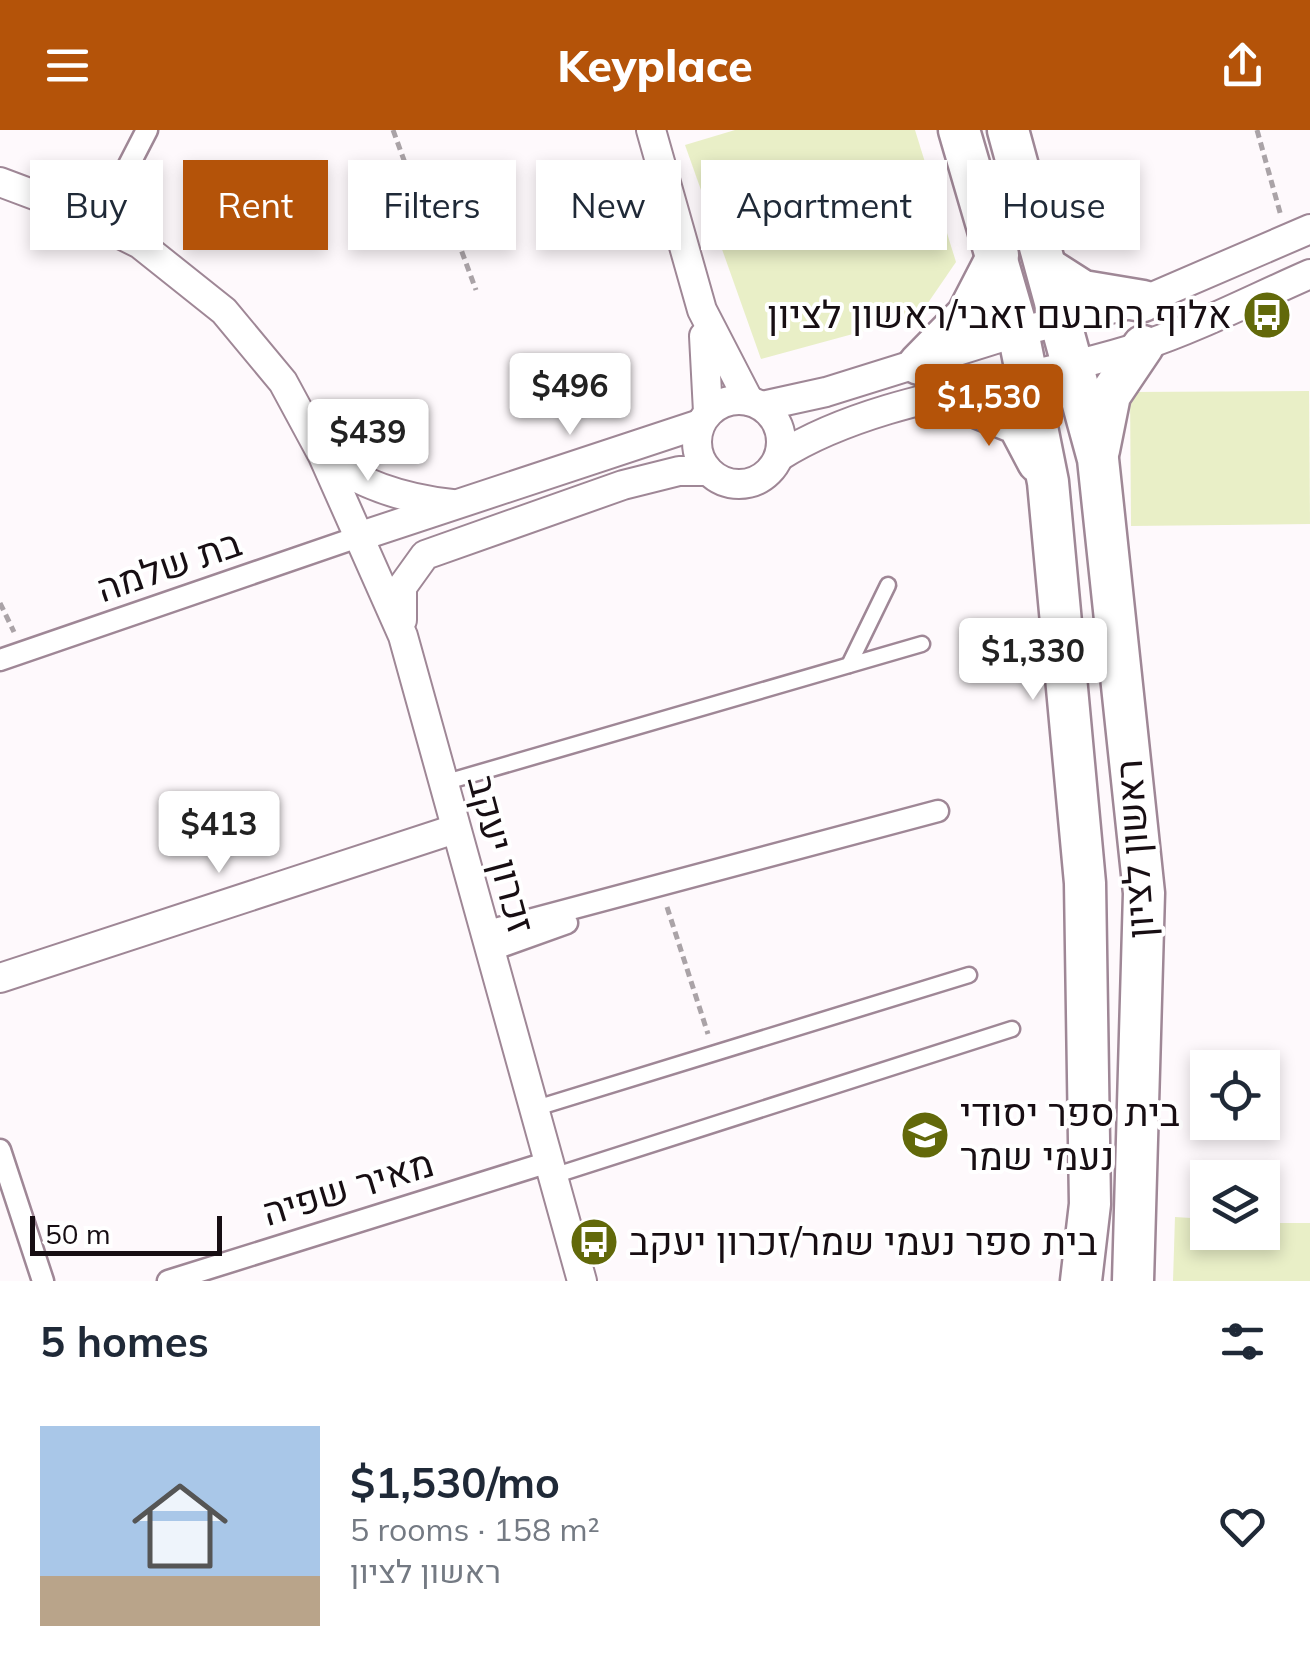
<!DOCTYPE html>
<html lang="en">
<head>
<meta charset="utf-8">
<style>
	:root { --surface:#fff; --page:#f6f6f7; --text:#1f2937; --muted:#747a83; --line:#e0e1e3; --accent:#b45309 }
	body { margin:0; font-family:Mulish,Heebo,sans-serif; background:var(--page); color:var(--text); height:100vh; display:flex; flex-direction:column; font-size:38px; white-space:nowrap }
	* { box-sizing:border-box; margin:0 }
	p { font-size:32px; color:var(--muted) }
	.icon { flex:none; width:55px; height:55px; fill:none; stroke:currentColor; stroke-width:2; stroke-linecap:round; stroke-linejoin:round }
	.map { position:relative; height:1151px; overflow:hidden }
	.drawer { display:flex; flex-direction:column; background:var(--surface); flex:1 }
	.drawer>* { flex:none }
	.banner { position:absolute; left:30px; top:30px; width:1250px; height:90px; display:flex; gap:20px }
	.buttons { position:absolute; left:1190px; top:920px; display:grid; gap:20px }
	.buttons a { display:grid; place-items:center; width:90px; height:90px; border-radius:0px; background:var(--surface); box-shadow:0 5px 15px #0003; font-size:50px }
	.scale { position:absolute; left:30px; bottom:25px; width:192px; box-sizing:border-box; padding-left:10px; border:5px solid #170e13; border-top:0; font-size:28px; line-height:35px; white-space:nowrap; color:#170e13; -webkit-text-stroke:8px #fff; paint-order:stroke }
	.price { position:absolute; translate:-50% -85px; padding:0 22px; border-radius:10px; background:#fff; color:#222; font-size:32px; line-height:65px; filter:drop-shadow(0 2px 5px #0008) }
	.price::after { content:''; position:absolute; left:50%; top:60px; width:30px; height:22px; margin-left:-15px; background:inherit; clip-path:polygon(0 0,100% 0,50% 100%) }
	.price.selected { background:var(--accent); color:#fff }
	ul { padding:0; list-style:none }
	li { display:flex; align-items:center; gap:30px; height:250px; padding:0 40px }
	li+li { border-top:2px solid var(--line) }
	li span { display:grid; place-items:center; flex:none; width:280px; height:200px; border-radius:0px; color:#555 }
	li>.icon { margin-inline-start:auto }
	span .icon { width:120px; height:120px; fill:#fffc; stroke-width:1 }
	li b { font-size:42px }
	h2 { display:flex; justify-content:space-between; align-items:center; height:120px; padding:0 40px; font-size:42px }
	.chip { padding:0 35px; border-radius:0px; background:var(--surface); box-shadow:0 5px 15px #0003; font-size:35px; line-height:90px }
	.chip.selected { background:var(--accent); color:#fff }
	header { display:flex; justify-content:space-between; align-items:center; height:130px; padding:0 40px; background:var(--accent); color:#fff; font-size:45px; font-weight:800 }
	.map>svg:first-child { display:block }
	.green { fill:#e9efc7 }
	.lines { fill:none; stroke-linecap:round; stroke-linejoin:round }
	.service-casing { stroke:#9f8796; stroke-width:19 }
	.pedestrian-casing { stroke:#9f8796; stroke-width:25 }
	.minor-casing { stroke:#9f8796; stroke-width:32 }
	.secondary-casing { stroke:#9f8796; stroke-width:45 }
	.path { stroke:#aaa3a7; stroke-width:5; stroke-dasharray:8 5; stroke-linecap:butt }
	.service { stroke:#fff; stroke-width:14 }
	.pedestrian { stroke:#fff; stroke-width:20 }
	.minor { stroke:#fff; stroke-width:28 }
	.secondary { stroke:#fff; stroke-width:40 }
	.labels { text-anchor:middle; stroke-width:8; stroke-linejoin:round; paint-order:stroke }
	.poi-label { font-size:38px; fill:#170e13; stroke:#fff; text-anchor:start }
	.street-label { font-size:38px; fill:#170e13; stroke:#fff }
</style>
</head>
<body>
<header><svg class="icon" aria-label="menu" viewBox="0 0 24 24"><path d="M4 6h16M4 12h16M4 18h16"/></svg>Keyplace<svg class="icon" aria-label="share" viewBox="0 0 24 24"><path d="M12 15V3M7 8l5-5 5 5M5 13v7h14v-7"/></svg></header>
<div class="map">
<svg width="1310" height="1151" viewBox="0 0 1310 1151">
	<rect width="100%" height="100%" fill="#fef9fc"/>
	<!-- green -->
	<g class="green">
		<path d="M 735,0 L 915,0 L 956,132 L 919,186 L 761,229 L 685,15 Z"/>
		<path d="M 1309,261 L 1310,394 L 1131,396 L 1130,262 Z"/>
		<path d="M 1175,1087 L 1207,1089 L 1208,1102 L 1262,1102 L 1263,1093 L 1310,1093 L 1310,1151 L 1173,1151 Z"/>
	</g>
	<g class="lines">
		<!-- service casing -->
		<g class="service-casing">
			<g id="service">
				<path d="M 849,535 L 888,455"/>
				<path d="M 443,653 L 922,514"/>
				<path d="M 533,979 L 969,845"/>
				<path d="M 553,1046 L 1012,899"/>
			</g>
		</g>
		<!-- pedestrian casing -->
		<g class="pedestrian-casing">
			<g id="pedestrian">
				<path d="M 99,93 L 147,0"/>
				<path d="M 0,530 L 361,406"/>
				<path d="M 484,802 L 938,681"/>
				<path d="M 489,821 L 567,793"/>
				<path d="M 0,1020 L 43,1151"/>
				<path d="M 168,1151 L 549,1032"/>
			</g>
		</g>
		<!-- minor casing -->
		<g class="minor-casing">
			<g id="minor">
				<path d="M 651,0 L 702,180 L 749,271"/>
				<path d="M 0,52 L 64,76 L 140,114 L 224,181 L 283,252 L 323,326 L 403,506 L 582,1151"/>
				<path d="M 704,206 L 708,282"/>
				<circle cx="739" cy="312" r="42"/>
				<path d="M 762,276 L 826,262 L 1018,202 L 1143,171 L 1310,99"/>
				<path d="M 780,326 C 877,264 1031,253 1142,216 C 1199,197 1255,168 1310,144"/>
				<path d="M 325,328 C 362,356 406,369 452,374"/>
				<path d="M 361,406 L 700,294"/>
				<path d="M 402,490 L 402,457 L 425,425 L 623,355 L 679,341 L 708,341"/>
				<path d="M 0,848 L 455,699"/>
			</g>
		</g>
		<!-- secondary casing -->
		<g class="secondary-casing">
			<g id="secondary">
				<path d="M 959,0 L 1018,202 L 1048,352 L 1085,753 L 1090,1074 L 1081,1151"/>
				<path d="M 1008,0 L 1098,329 L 1144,763 L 1133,1151"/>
				<path d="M 1047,138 L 1083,161 L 1143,171"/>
				<path d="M 919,234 L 967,185 L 998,125"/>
				<path d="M 946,265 L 1018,294 L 1038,332"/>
				<path d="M 1099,320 L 1110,265 L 1143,216"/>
			</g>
		</g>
		<!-- path -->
		<g class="path">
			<path d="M 393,0 L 409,44 L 446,79 L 476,160"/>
			<path d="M 1257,0 L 1281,86"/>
			<path d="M 0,473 L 14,502"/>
			<path d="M 667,777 L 708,904"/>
		</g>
		<!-- service -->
		<use href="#service" class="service"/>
		<!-- pedestrian -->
		<use href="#pedestrian" class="pedestrian"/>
		<!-- minor -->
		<use href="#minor" class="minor"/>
		<!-- secondary -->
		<use href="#secondary" class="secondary"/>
	</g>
	<!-- icons -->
	<defs>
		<g id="bus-disc" transform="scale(2.5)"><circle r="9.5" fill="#62690a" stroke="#fff"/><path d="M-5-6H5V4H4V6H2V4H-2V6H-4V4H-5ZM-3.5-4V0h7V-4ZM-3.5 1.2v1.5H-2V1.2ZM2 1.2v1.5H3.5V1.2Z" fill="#fff"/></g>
		<g id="school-disc" transform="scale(2.5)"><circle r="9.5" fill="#62690a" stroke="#fff"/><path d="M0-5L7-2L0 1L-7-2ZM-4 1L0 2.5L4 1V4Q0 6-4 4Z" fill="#fff"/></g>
	</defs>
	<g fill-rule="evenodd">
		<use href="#bus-disc" x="1267" y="185"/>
		<use href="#school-disc" x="925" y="1005"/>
		<use href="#bus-disc" x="594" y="1112"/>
	</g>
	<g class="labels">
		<!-- poi labels -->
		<g class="poi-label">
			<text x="1232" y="198" text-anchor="end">אלוף רחבעם זאבי/ראשון לציון</text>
			<text x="960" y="996">בית ספר יסודי<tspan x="960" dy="44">נעמי שמר</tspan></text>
			<text x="629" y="1125">בית ספר נעמי שמר/זכרון יעקב</text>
		</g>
		<!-- street labels -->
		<g class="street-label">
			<text transform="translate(169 436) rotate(-19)" y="13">בת שלמה</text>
			<text transform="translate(1135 719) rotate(-94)" y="13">ראשון לציון</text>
			<text transform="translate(501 724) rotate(75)" y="13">זכרון יעקב</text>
			<text transform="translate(348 1058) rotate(-17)" y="13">מאיר שפיה</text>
		</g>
	</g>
</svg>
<div class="buttons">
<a><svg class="icon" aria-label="locate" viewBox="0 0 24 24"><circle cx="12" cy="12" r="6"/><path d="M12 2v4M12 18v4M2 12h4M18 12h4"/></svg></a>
<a><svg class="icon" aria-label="layers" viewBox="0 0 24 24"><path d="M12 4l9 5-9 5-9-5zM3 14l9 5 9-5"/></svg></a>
</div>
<div class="scale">50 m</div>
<b class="price" style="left:570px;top:308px">$496</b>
<b class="price selected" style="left:989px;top:319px">$1,530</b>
<b class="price" style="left:368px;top:354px">$439</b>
<b class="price" style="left:1033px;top:573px">$1,330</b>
<b class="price" style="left:219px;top:746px">$413</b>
<div class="banner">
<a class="chip">Buy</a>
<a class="chip selected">Rent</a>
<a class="chip">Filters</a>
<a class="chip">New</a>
<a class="chip">Apartment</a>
<a class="chip">House</a>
</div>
</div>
<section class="drawer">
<h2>5 homes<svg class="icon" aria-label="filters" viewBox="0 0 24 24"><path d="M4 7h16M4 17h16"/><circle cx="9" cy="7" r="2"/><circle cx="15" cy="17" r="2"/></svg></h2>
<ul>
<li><span style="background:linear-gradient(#a9c7e8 75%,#b9a48a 0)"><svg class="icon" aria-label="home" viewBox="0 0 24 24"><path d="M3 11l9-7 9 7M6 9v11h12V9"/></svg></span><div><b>$1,530/mo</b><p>5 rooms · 158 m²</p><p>ראשון לציון</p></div><svg class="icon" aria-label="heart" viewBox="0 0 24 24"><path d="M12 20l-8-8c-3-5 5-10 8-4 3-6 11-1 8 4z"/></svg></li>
</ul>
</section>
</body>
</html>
